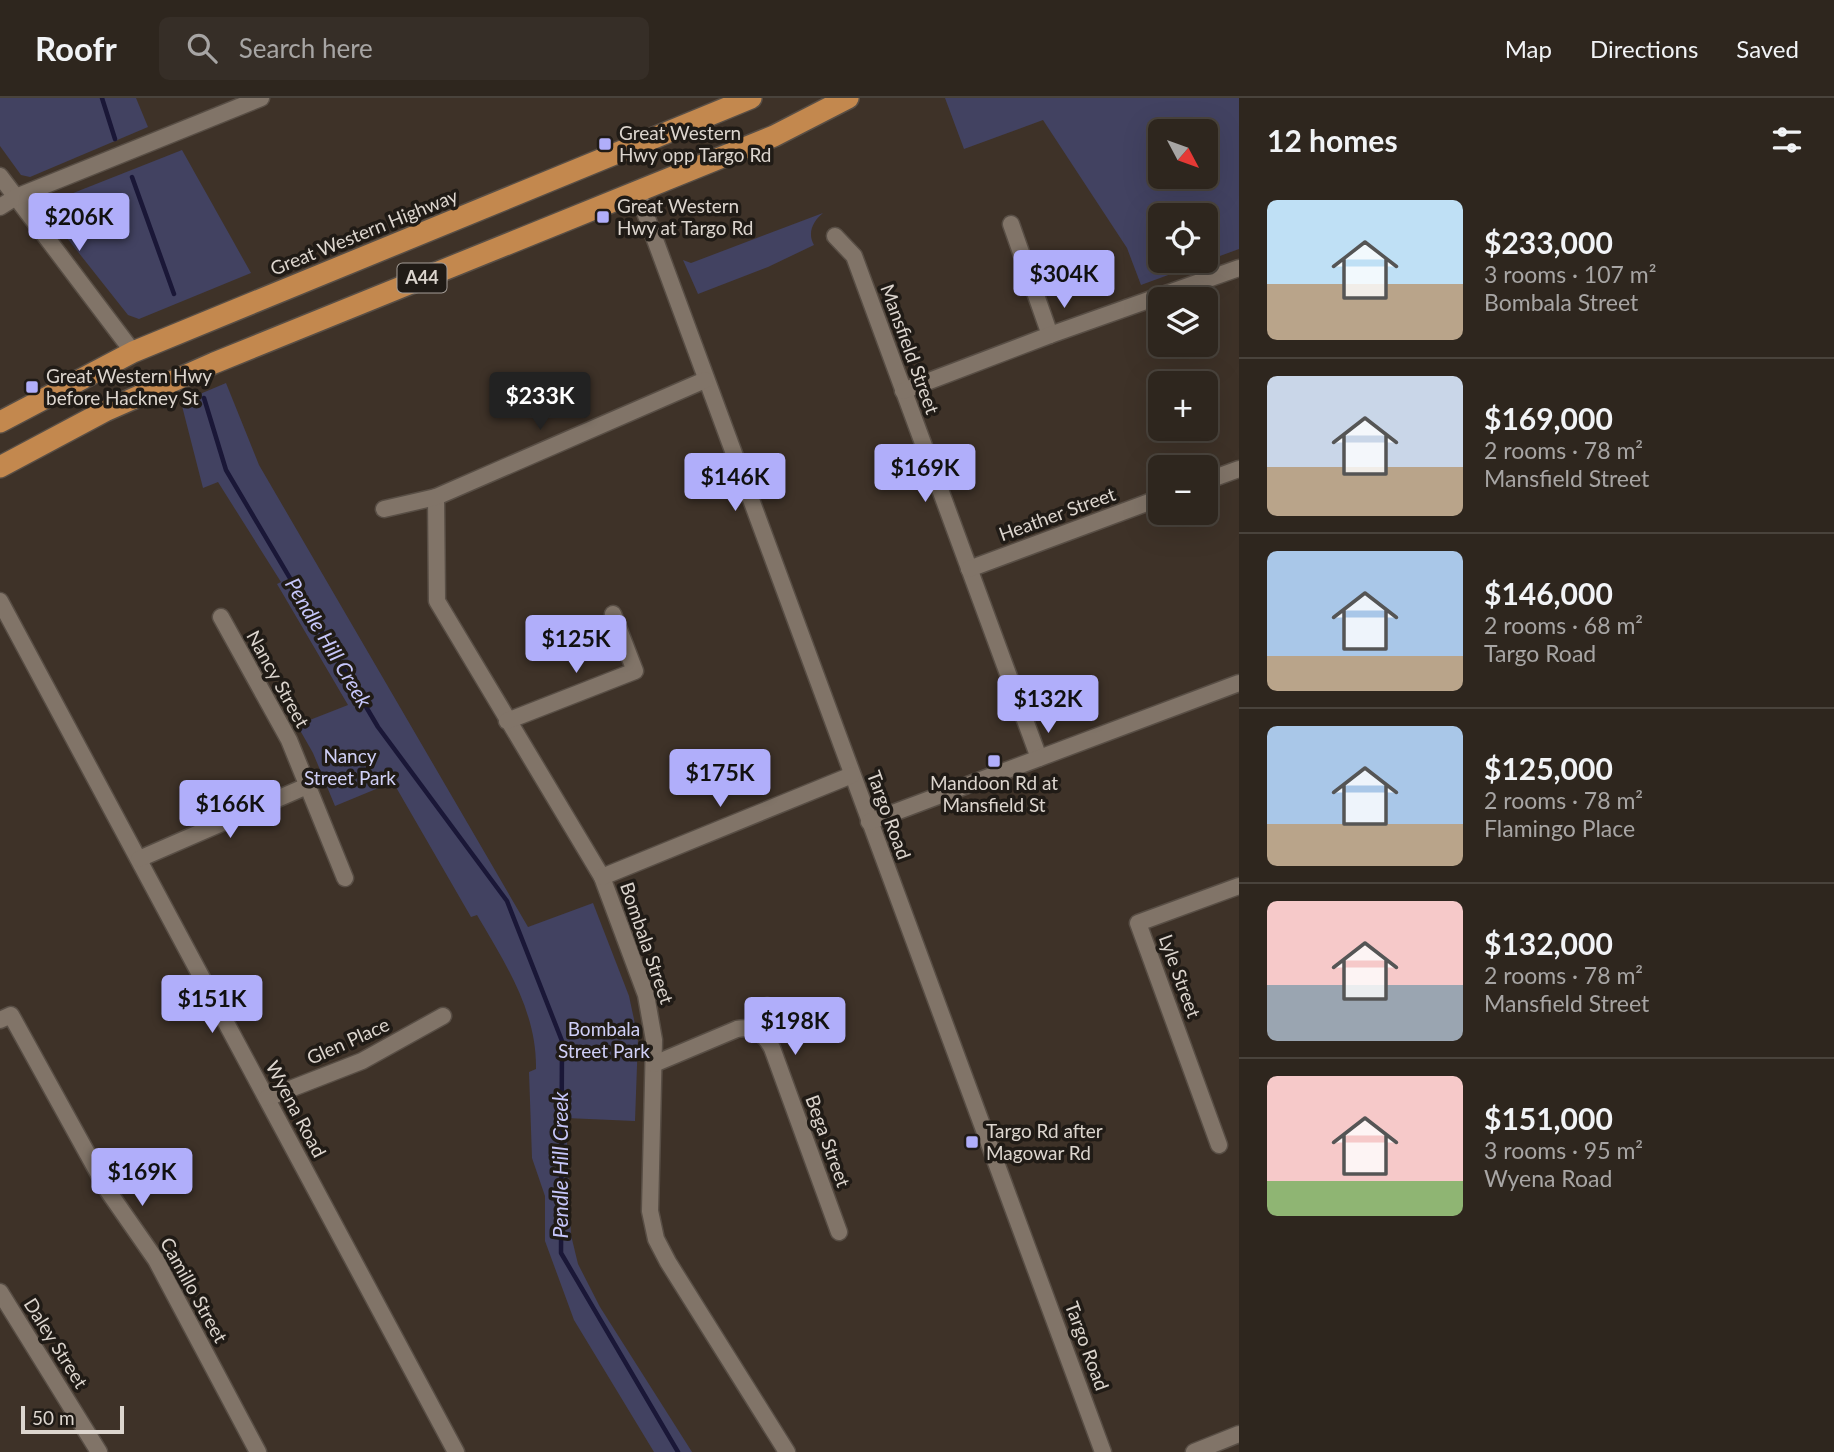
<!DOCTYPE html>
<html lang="en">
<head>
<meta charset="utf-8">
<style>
	:root { --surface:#2e261e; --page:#362e27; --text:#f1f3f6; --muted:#a7a5a4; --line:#49433c; --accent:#b0aefa }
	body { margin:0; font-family:Lato,sans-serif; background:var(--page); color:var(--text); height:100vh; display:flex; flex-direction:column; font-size:26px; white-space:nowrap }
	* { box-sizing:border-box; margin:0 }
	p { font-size:23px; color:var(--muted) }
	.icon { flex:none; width:38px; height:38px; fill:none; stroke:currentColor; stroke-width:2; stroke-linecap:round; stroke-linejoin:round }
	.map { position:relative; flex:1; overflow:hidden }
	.side { display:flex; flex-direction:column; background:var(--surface); width:595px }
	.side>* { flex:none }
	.needle { width:46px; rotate:131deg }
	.tools { position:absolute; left:1148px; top:21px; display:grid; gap:14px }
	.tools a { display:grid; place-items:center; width:70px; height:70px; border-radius:10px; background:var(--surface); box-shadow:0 7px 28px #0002,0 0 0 2px var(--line); font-size:35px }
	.scale { position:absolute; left:21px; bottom:18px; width:103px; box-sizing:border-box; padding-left:7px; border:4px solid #dcd5ce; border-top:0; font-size:19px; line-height:24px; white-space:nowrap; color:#dcd5ce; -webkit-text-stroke:5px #201b16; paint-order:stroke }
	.price { position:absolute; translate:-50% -60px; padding:0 16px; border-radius:7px; background:var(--accent); color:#111; font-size:23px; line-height:46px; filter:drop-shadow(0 2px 4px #0008) }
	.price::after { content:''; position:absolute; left:50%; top:42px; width:21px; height:16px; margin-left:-10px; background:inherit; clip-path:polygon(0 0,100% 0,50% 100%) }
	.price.selected { background:#222; color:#fff }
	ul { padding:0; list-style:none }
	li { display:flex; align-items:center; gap:21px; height:175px; padding:0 28px }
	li+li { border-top:2px solid var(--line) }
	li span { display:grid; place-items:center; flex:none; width:196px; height:140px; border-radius:10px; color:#555 }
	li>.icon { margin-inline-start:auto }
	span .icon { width:84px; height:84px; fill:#fffc; stroke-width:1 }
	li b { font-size:30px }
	h2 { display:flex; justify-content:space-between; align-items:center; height:84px; padding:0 28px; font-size:30px }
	header { display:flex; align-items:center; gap:42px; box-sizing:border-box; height:98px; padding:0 35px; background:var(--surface); border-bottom:2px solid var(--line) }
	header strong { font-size:33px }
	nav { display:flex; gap:38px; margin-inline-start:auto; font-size:24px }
	.search { width:490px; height:63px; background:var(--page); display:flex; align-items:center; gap:18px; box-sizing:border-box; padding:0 24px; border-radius:10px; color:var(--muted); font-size:26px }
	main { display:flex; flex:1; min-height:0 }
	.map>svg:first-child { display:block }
	.green { fill:#424261; fill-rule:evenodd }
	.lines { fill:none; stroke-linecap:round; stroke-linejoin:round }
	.stream { stroke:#1a1737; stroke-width:4.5 }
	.minor-casing { stroke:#584e45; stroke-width:19 }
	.highway-casing { stroke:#584e45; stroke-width:24 }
	.minor { stroke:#817468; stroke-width:16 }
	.highway { stroke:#c3884e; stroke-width:21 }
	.poi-dot { fill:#b0aefa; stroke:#201b16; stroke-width:2.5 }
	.labels { text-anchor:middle; stroke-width:7; stroke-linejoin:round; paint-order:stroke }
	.shield { fill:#201b16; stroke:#a49d97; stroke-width:2 }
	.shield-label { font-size:18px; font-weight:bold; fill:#dcd5ce }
	.poi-label { font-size:19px; fill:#dcd5ce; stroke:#201b16; text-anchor:start }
	.street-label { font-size:19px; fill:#dcd5ce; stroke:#201b16 }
	.park-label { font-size:19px; fill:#d0d0f7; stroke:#201b16 }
	.water-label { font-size:21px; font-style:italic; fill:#c6c6fa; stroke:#201b16 }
</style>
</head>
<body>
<header>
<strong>Roofr</strong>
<div class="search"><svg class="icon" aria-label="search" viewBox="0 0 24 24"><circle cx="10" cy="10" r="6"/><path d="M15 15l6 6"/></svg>Search here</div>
<nav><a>Map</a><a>Directions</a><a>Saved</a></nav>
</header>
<main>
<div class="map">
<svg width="1239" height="1354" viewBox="0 0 1239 1354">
	<rect width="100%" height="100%" fill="#3e3228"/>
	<!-- green -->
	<g class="green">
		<path d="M 0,0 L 136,0 L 148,29 L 30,79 L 21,77 L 0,48 Z"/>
		<path d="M 945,0 L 1239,0 L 1239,151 L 1141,187 L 1127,150 L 1043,22 L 964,51 ZM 1160,33 L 1206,33 L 1206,79 L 1160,79 ZM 1160,117 L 1206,117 L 1206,163 L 1160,163 Z"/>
		<path d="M 182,52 L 251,175 L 139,221 L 128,217 L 48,116 L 53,103 Z"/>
		<path d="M 823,115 C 813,123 807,135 814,147 L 768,169 L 698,196 L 683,162 L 691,165 Z"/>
		<path d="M 226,285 L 259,367 L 528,829 L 593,805 L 629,898 L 638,940 L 635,1023 L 566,1020 L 571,1137 L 578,1166 L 600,1209 L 692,1354 L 654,1354 L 574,1222 L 545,1143 L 545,1098 L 532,1060 L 529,974 L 536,971 C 537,913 505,865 477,817 L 471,819 L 393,684 L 335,708 L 313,655 L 297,627 L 348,607 L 277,486 L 281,484 L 218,384 L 203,390 L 181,304 Z"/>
	</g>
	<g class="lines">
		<!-- stream -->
		<g class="stream">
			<path d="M 102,0 L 115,41"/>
			<path d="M 132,79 L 174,196"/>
			<path d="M 204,300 L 226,372 L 378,629 L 507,803 L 562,943 L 561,1155 L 678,1354"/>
		</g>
		<!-- minor casing -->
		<g class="minor-casing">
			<g id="minor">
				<path d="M 0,78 L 133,254"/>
				<path d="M 637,93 L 1103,1354"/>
				<path d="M 0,109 L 16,99 L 261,0"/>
				<path d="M 1011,126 L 1050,237"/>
				<path d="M 835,138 L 854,158 L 1039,660"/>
				<path d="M 903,293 L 1050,237 L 1239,170"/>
				<path d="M 1206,383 L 1239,371"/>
				<path d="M 436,399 L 437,503 L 602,779 L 646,897 L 654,942 L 650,1113 L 656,1141 L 668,1164 L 787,1354"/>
				<path d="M 384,411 L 436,399 L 705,282"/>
				<path d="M 969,471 L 1160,400"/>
				<path d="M 0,503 L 456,1354"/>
				<path d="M 221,519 L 289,642 L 345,780"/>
				<path d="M 507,623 L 635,573 L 613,516"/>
				<path d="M 869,724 L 1239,585"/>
				<path d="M 139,761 L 307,688"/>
				<path d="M 602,779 L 852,677"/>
				<path d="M 0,922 L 11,917 L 108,1093 L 156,1162 L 258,1354"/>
				<path d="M 755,932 L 767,908"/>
				<path d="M 654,966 L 737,931 C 754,928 764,935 772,950 L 839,1134"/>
				<path d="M 267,1000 L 362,963 L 443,918"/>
				<path d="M 1219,1047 L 1138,825 L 1239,788"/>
				<path d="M 0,1194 L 99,1354"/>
				<path d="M 1194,1354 L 1239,1336"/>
			</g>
		</g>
		<!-- highway casing -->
		<g class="highway-casing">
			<g id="highway">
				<path d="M 0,324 L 133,254 L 751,0"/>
				<path d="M 0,369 L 105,313 L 214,265 L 774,38 L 848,0"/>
			</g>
		</g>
		<!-- minor -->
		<use href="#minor" class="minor"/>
		<!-- highway -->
		<use href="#highway" class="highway"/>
	</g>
	<!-- markers -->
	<g class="poi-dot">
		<rect x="598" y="39" width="14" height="14" rx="3.5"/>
		<rect x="596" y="112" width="14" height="14" rx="3.5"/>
		<rect x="25" y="282" width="14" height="14" rx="3.5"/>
		<rect x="987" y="656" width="14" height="14" rx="3.5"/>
		<rect x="965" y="1037" width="14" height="14" rx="3.5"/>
	</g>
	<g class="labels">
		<!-- shield labels -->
		<rect class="shield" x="397.5" y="165.5" width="49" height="29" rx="5"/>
		<g class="shield-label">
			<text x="422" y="186">A44</text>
		</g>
		<!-- poi labels -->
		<g class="poi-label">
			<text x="619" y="42">Great Western<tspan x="619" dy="22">Hwy opp Targo Rd</tspan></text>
			<text x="617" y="115">Great Western<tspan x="617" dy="22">Hwy at Targo Rd</tspan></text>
			<text x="46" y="285">Great Western Hwy<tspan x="46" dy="22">before Hackney St</tspan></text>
			<text x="994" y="692" text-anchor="middle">Mandoon Rd at<tspan x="994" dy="22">Mansfield St</tspan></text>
			<text x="986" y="1040">Targo Rd after<tspan x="986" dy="22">Magowar Rd</tspan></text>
		</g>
		<!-- street labels -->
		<g class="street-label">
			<text transform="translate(364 134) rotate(-22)" y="7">Great Western Highway</text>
			<text transform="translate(910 251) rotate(70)" y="7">Mansfield Street</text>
			<text transform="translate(1057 416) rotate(-20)" y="7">Heather Street</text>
			<text transform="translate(278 581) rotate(61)" y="7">Nancy Street</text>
			<text transform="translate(889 717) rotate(70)" y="7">Targo Road</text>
			<text transform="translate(647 845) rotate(71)" y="7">Bombala Street</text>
			<text transform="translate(1180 878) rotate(70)" y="7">Lyle Street</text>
			<text transform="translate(348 943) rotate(-24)" y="7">Glen Place</text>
			<text transform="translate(296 1011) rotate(62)" y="7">Wyena Road</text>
			<text transform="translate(828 1043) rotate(70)" y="7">Bega Street</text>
			<text transform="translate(194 1192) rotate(61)" y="7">Camillo Street</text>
			<text transform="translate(56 1245) rotate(58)" y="7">Daley Street</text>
			<text transform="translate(1087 1248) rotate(70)" y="7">Targo Road</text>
		</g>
		<!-- park labels -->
		<g class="park-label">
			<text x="350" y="665">Nancy<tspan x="350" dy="22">Street Park</tspan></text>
			<text x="604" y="938">Bombala<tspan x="604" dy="22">Street Park</tspan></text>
		</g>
		<!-- water labels -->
		<g class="water-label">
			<text transform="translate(328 545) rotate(59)" y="7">Pendle Hill Creek</text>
			<text transform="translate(561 1067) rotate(-90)" y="7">Pendle Hill Creek</text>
		</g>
	</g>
</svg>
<div class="tools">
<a><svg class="needle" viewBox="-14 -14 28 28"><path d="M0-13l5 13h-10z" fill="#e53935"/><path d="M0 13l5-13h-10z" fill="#a7a5a4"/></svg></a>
<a><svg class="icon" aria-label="locate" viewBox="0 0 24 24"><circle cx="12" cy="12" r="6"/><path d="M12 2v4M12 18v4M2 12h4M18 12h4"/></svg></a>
<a><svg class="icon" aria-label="layers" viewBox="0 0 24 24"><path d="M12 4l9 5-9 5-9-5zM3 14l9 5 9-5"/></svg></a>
<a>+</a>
<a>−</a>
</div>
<div class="scale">50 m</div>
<b class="price" style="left:79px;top:155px">$206K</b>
<b class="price" style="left:1064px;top:212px">$304K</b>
<b class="price selected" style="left:540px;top:334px">$233K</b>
<b class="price" style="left:925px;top:406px">$169K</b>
<b class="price" style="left:735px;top:415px">$146K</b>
<b class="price" style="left:576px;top:577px">$125K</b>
<b class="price" style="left:1048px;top:637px">$132K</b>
<b class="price" style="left:720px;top:711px">$175K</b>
<b class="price" style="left:230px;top:742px">$166K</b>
<b class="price" style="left:212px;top:937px">$151K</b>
<b class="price" style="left:795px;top:959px">$198K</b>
<b class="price" style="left:142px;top:1110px">$169K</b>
</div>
<section class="side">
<h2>12 homes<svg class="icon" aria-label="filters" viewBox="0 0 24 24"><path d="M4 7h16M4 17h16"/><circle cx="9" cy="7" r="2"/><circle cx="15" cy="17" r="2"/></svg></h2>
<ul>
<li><span style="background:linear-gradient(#bfe0f5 60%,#b9a48a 0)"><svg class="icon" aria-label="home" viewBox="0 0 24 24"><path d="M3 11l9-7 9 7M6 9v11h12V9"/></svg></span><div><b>$233,000</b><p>3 rooms · 107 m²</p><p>Bombala Street</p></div></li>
<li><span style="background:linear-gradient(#c9d6e8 65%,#b9a48a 0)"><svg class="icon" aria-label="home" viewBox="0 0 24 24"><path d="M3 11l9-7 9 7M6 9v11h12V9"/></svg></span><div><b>$169,000</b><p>2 rooms · 78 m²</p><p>Mansfield Street</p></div></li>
<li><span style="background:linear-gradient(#a9c7e8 75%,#b9a48a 0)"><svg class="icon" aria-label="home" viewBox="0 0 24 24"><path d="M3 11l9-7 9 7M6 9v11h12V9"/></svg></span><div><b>$146,000</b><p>2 rooms · 68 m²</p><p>Targo Road</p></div></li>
<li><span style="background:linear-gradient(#a9c7e8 70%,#b9a48a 0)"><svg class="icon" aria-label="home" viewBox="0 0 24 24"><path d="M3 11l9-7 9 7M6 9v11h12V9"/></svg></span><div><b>$125,000</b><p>2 rooms · 78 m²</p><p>Flamingo Place</p></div></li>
<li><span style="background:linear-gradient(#f6c9c9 60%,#9aa5b1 0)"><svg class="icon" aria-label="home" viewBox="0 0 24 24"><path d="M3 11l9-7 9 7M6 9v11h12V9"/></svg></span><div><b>$132,000</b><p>2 rooms · 78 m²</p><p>Mansfield Street</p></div></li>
<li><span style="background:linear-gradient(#f6c9c9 75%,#8fb573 0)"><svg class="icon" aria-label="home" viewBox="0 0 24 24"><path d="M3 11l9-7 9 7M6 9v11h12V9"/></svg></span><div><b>$151,000</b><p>3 rooms · 95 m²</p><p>Wyena Road</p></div></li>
</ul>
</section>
</main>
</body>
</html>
